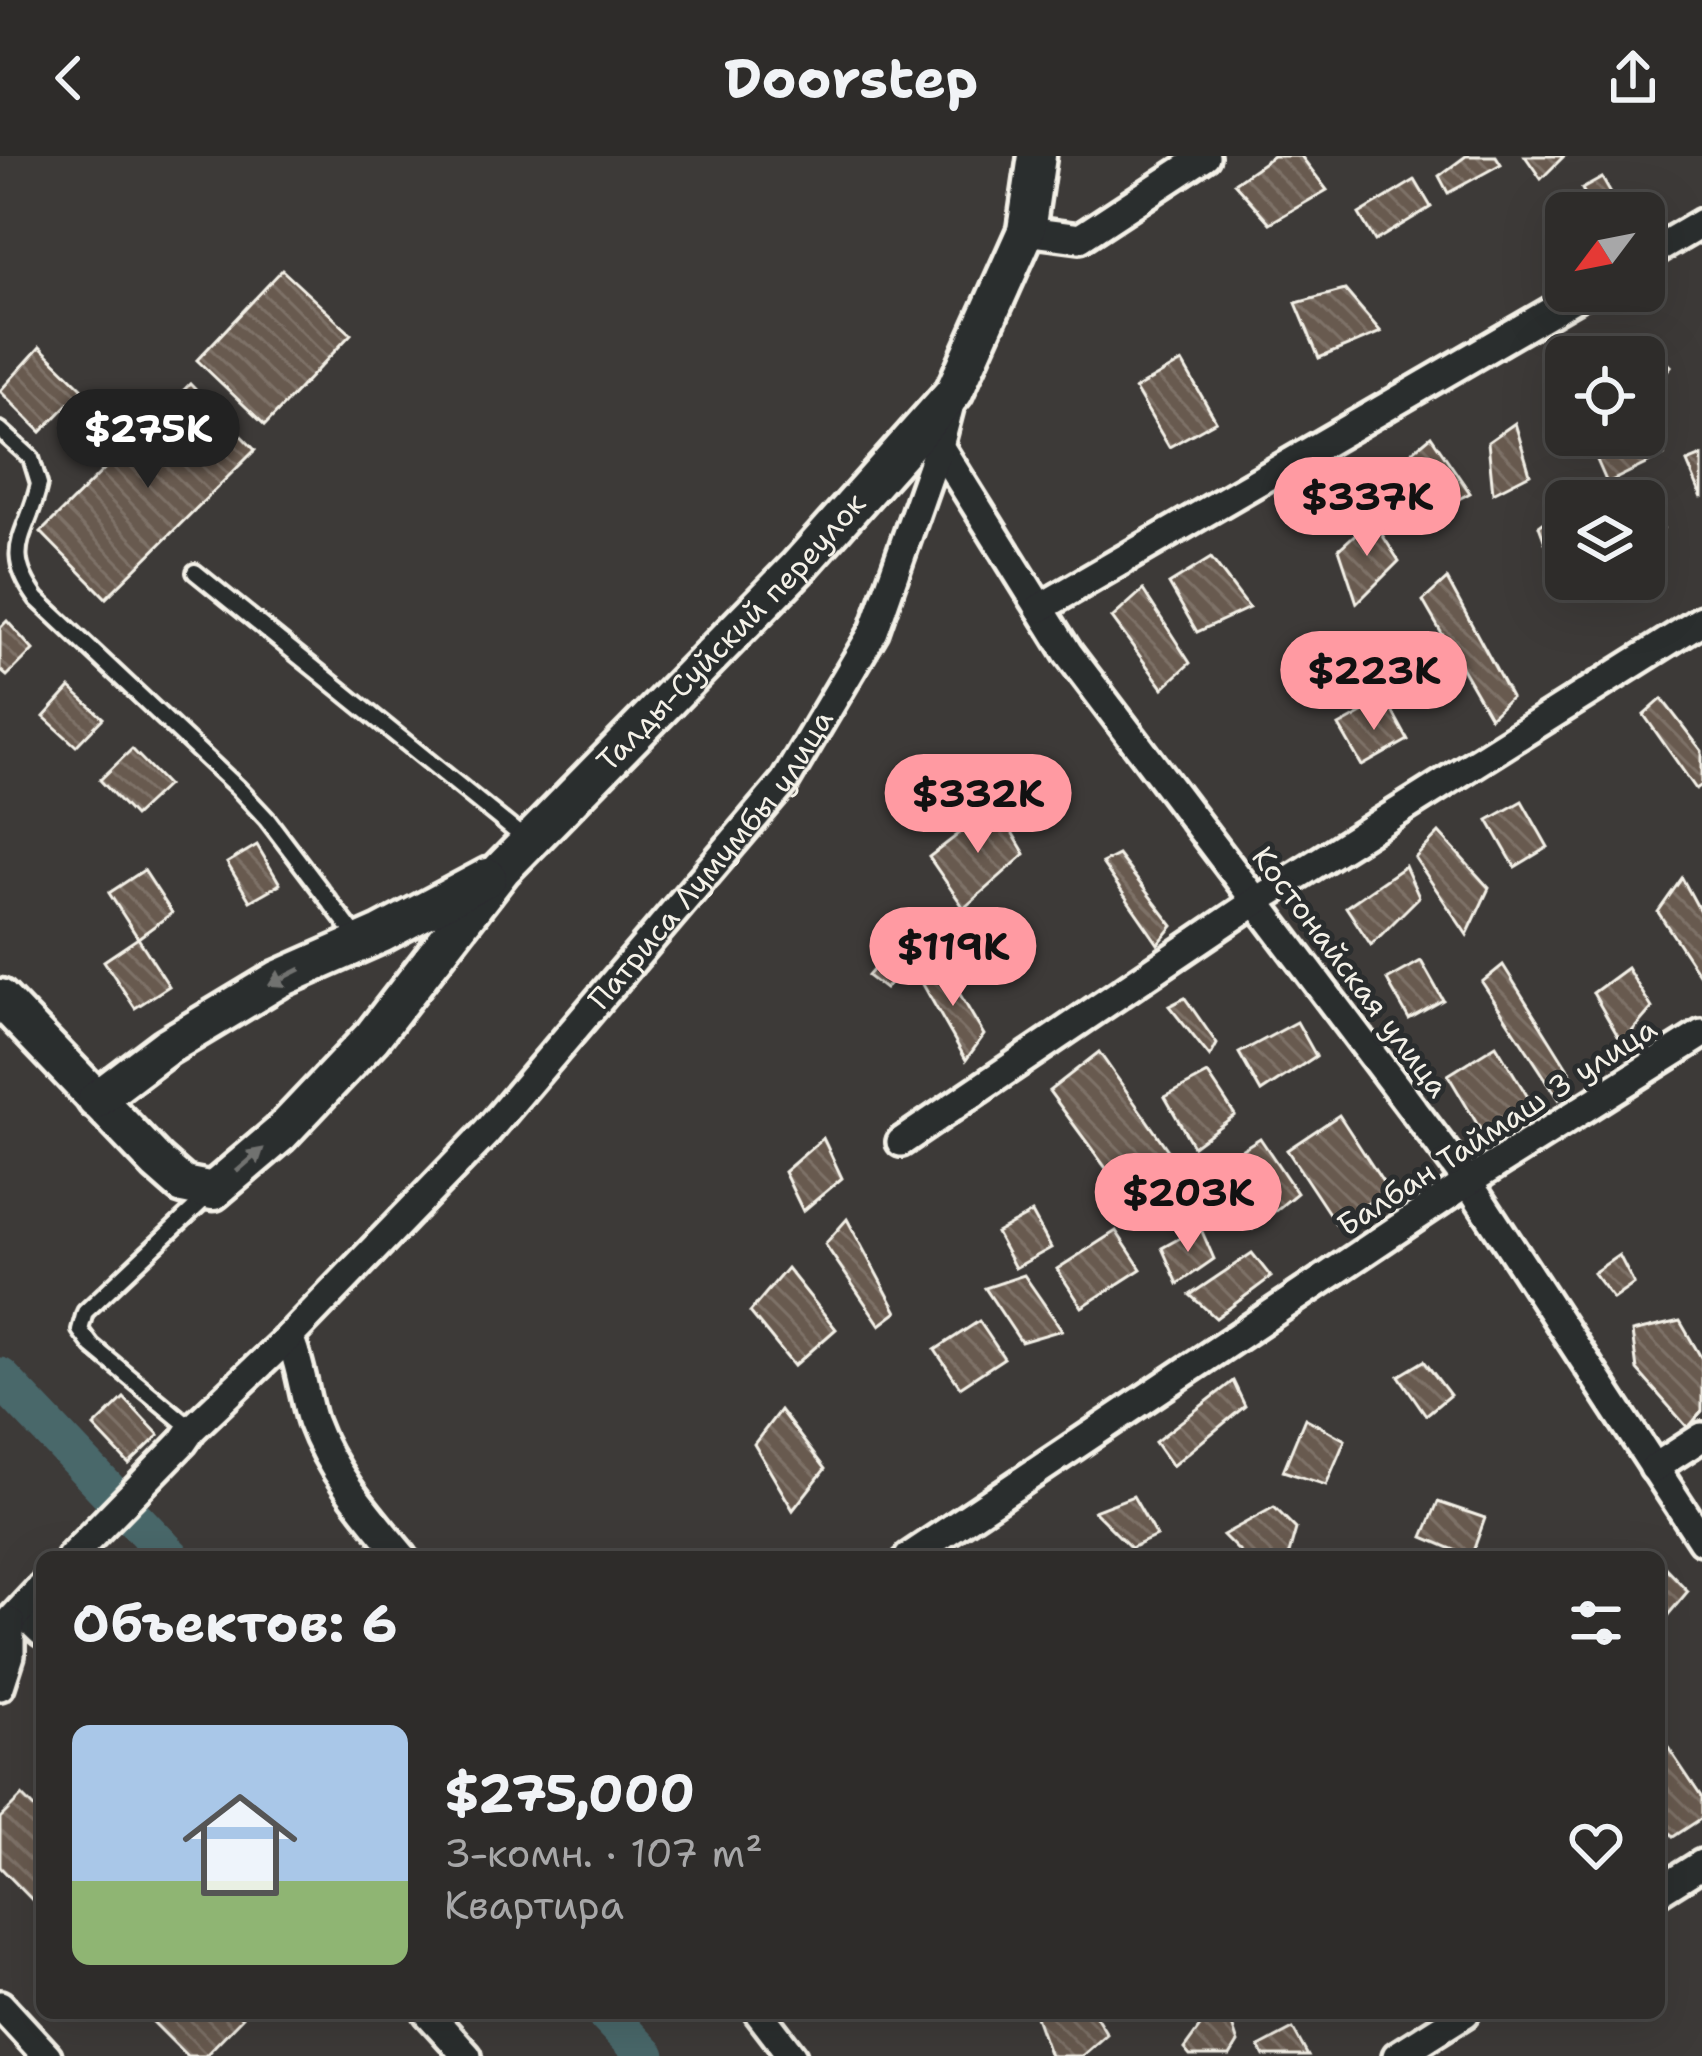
<!DOCTYPE html>
<html lang="ru">
<head>
<meta charset="utf-8">
<style>
	:root { --surface:#2e2c2a; --page:#363432; --text:#f1f3f6; --muted:#a7a7a8; --line:#494847; --accent:#ff9aa2 }
	body { margin:0; font-family:"Shantell Sans",sans-serif; background:var(--page); color:var(--text); height:100vh; display:flex; flex-direction:column; font-size:45px; white-space:nowrap }
	* { box-sizing:border-box; margin:0 }
	p { font-size:39px; color:var(--muted) }
	.icon { flex:none; width:66px; height:66px; fill:none; stroke:currentColor; stroke-width:2; stroke-linecap:round; stroke-linejoin:round }
	.map { position:relative; flex:1; overflow:hidden }
	.panel { position:absolute; left:36px; top:1395px; width:1629px; height:468px; display:flex; flex-direction:column; background:var(--surface); border-radius:18px; box-shadow:0 12px 48px #0002,0 0 0 3px var(--line) }
	.panel>* { flex:none }
	.needle { width:78px; rotate:238deg }
	.tools { position:absolute; left:1545px; top:36px; display:grid; gap:24px }
	.tools a { display:grid; place-items:center; width:120px; height:120px; border-radius:18px; background:var(--surface); box-shadow:0 12px 48px #0002,0 0 0 3px var(--line); font-size:60px }
	.price { position:absolute; translate:-50% -102px; padding:0 27px; border-radius:42px; background:var(--accent); color:#111; font-size:39px; line-height:78px; filter:drop-shadow(0 3px 6px #0008) }
	.price::after { content:''; position:absolute; left:50%; top:72px; width:36px; height:27px; margin-left:-18px; background:inherit; clip-path:polygon(0 0,100% 0,50% 100%) }
	.price.active { background:#222; color:#fff }
	ul { padding:0; list-style:none }
	li { display:flex; align-items:center; gap:36px; height:300px; padding:0 36px }
	li+li { border-top:3px solid var(--line) }
	li span { display:grid; place-items:center; flex:none; width:336px; height:240px; border-radius:18px; color:#555 }
	li>.icon { margin-inline-start:auto }
	span .icon { width:144px; height:144px; fill:#fffc; stroke-width:1 }
	li b { font-size:51px }
	h2 { display:flex; justify-content:space-between; align-items:center; height:144px; padding:0 36px; font-size:51px }
	header { display:flex; justify-content:space-between; align-items:center; height:156px; padding:0 36px; background:var(--surface); font-size:54px; font-weight:700 }
	.map>svg:first-child { display:block }
	.lines { fill:none; stroke-linecap:round; stroke-linejoin:round }
	.canal { stroke:#49676b; stroke-width:39 }
	.building { fill:url(#building-back-hatch); stroke:#f4f1e8; stroke-width:3 }
	.service-casing { stroke:#f4f1e8; stroke-width:22 }
	.minor-casing { stroke:#f4f1e8; stroke-width:36 }
	.tertiary-casing { stroke:#f4f1e8; stroke-width:45 }
	.service { stroke:#2a2d2e; stroke-width:14 }
	.minor { stroke:#2a2d2e; stroke-width:27 }
	.tertiary { stroke:#2a2d2e; stroke-width:36 }
	.oneway { fill:#71726f }
	.labels { text-anchor:middle; stroke-width:10; stroke-linejoin:round; paint-order:stroke }
	.street-label { font-size:30px; fill:#f4f1e8; stroke:#2a2d2e }
</style>
</head>
<body>
<header><svg class="icon" aria-label="back" viewBox="0 0 24 24"><path d="M15 5l-7 7 7 7"/></svg>Doorstep<svg class="icon" aria-label="share" viewBox="0 0 24 24"><path d="M12 15V3M7 8l5-5 5 5M5 13v7h14v-7"/></svg></header>
<div class="map">
<svg width="1702" height="1900" viewBox="0 0 1702 1900">
	<defs>
		<pattern id="building-back-hatch" width="6" height="6" patternUnits="userSpaceOnUse" patternTransform="scale(3)"><rect width="6" height="6" fill="#685a4f"/><path d="M-1 5l2 2M0 0l6 6M5-1l2 2" fill="none" stroke="#7e7268"/></pattern>
	</defs>
	<rect width="100%" height="100%" fill="#3d3a38"/>
	<filter id="ink" filterUnits="userSpaceOnUse"><feTurbulence type="fractalNoise" baseFrequency=".00833" numOctaves="2"/><feDisplacementMap in="SourceGraphic" scale="24" xChannelSelector="R" yChannelSelector="G"/><feConvolveMatrix kernelMatrix="1 2 1 2 8 2 1 2 1" color-interpolation-filters="sRGB"/></filter>
	<g filter="url(#ink)">
		<g class="lines">
			<!-- canal -->
			<g class="canal">
				<path d="M 0,1221 L 171,1401"/>
				<path d="M 605,1857 L 646,1900"/>
			</g>
		</g>
		<!-- building -->
		<g class="building">
			<path d="M 1273,0 L 1301,0 L 1327,34 L 1270,67 L 1234,27 Z"/>
			<path d="M 1466,0 L 1496,0 L 1501,8 L 1448,37 L 1439,20 Z"/>
			<path d="M 1525,0 L 1564,0 L 1541,23 Z"/>
			<path d="M 1602,22 L 1622,57 L 1595,57 L 1582,33 Z"/>
			<path d="M 1415,24 L 1431,51 L 1375,85 L 1359,58 Z"/>
			<path d="M 282,114 L 351,178 L 265,269 L 197,204 Z"/>
			<path d="M 1345,134 L 1381,176 L 1319,202 L 1296,147 Z"/>
			<path d="M 1636,177 L 1671,210 L 1654,229 L 1644,215 L 1644,201 L 1634,201 L 1622,186 Z"/>
			<path d="M 40,191 L 83,233 L 41,276 L 0,235 Z"/>
			<path d="M 1182,206 L 1216,265 L 1169,291 L 1135,233 Z"/>
			<path d="M 190,228 L 255,294 L 106,442 L 41,376 Z"/>
			<path d="M 1644,254 L 1664,299 L 1607,327 L 1586,279 L 1644,279 Z"/>
			<path d="M 1515,267 L 1530,318 L 1493,337 L 1488,286 Z"/>
			<path d="M 1431,280 L 1470,337 L 1432,357 L 1394,311 Z"/>
			<path d="M 1702,300 L 1702,342 L 1687,306 Z"/>
			<path d="M 1642,328 L 1663,372 L 1644,381 L 1644,345 L 1606,345 Z"/>
			<path d="M 1566,350 L 1566,423 L 1586,423 L 1590,429 L 1563,436 L 1539,370 Z"/>
			<path d="M 1372,363 L 1399,405 L 1357,447 L 1339,393 Z"/>
			<path d="M 1211,402 L 1249,452 L 1197,476 L 1169,428 Z"/>
			<path d="M 1447,423 L 1511,541 L 1490,561 L 1423,445 Z"/>
			<path d="M 1143,434 L 1190,507 L 1163,532 L 1112,462 Z"/>
			<path d="M 7,465 L 33,494 L 7,520 L 0,514 L 0,472 Z"/>
			<path d="M 70,532 L 103,562 L 76,590 L 44,561 Z"/>
			<path d="M 1662,543 L 1702,595 L 1702,629 L 1696,633 L 1644,559 Z"/>
			<path d="M 1386,544 L 1408,584 L 1362,610 L 1339,570 Z"/>
			<path d="M 132,593 L 167,629 L 134,660 L 100,624 Z"/>
			<path d="M 1522,645 L 1548,691 L 1515,711 L 1488,664 Z"/>
			<path d="M 996,649 L 1025,698 L 964,752 L 929,701 Z"/>
			<path d="M 1439,677 L 1489,732 L 1467,779 L 1415,702 Z"/>
			<path d="M 257,689 L 280,728 L 250,745 L 227,707 Z"/>
			<path d="M 1118,699 L 1173,770 L 1158,788 L 1102,707 Z"/>
			<path d="M 1405,710 L 1419,741 L 1371,789 L 1346,751 Z"/>
			<path d="M 144,714 L 172,757 L 138,782 L 109,737 Z"/>
			<path d="M 1682,722 L 1702,759 L 1702,823 L 1658,756 Z"/>
			<path d="M 908,773 L 920,797 L 885,833 L 868,820 Z"/>
			<path d="M 138,782 L 169,830 L 135,852 L 104,805 Z"/>
			<path d="M 939,803 L 984,879 L 966,904 L 921,825 Z"/>
			<path d="M 1421,805 L 1443,844 L 1409,863 L 1387,824 Z"/>
			<path d="M 1503,809 L 1575,924 L 1559,943 L 1482,826 Z"/>
			<path d="M 1627,812 L 1652,852 L 1622,887 L 1593,837 Z"/>
			<path d="M 1185,842 L 1217,888 L 1210,901 L 1169,850 Z"/>
			<path d="M 1297,866 L 1316,900 L 1261,936 L 1239,897 Z"/>
			<path d="M 1496,889 L 1531,946 L 1482,976 L 1448,919 Z"/>
			<path d="M 1099,896 L 1172,1000 L 1125,1038 L 1049,935 Z"/>
			<path d="M 1208,918 L 1235,959 L 1193,990 L 1165,941 Z"/>
			<path d="M 1339,959 L 1388,1034 L 1336,1068 L 1287,994 Z"/>
			<path d="M 823,982 L 842,1022 L 803,1055 L 784,1016 Z"/>
			<path d="M 1260,982 L 1297,1037 L 1253,1073 L 1212,1012 Z"/>
			<path d="M 1032,1057 L 1051,1092 L 1015,1112 L 996,1077 Z"/>
			<path d="M 847,1063 L 897,1156 L 880,1169 L 825,1088 Z"/>
			<path d="M 1200,1071 L 1214,1103 L 1178,1128 L 1162,1092 Z"/>
			<path d="M 1116,1075 L 1141,1113 L 1082,1151 L 1057,1113 Z"/>
			<path d="M 1252,1097 L 1271,1121 L 1216,1162 L 1190,1139 Z"/>
			<path d="M 1619,1099 L 1634,1128 L 1613,1143 L 1593,1117 Z"/>
			<path d="M 787,1112 L 836,1173 L 794,1210 L 750,1156 Z"/>
			<path d="M 1024,1119 L 1062,1174 L 1021,1186 L 985,1132 Z"/>
			<path d="M 979,1165 L 1004,1202 L 960,1231 L 935,1194 Z"/>
			<path d="M 1680,1165 L 1702,1203 L 1702,1255 L 1688,1272 L 1637,1214 L 1632,1176 Z"/>
			<path d="M 1424,1205 L 1450,1239 L 1426,1259 L 1399,1220 Z"/>
			<path d="M 1233,1225 L 1245,1250 L 1172,1310 L 1155,1286 Z"/>
			<path d="M 124,1242 L 159,1279 L 129,1308 L 94,1271 Z"/>
			<path d="M 780,1254 L 825,1313 L 793,1354 L 754,1288 Z"/>
			<path d="M 1305,1262 L 1345,1284 L 1326,1329 L 1283,1315 Z"/>
			<path d="M 1133,1340 L 1156,1380 L 1131,1392 L 1094,1355 Z"/>
			<path d="M 1438,1346 L 1485,1362 L 1471,1401 L 1423,1381 Z"/>
			<path d="M 1274,1351 L 1296,1373 L 1288,1401 L 1245,1401 L 1223,1379 Z"/>
			<path d="M 1659,1405 L 1688,1435 L 1662,1466 L 1659,1464 Z"/>
			<path d="M 1659,1578 L 1702,1642 L 1702,1662 L 1673,1681 L 1659,1668 Z"/>
			<path d="M 22,1640 L 42,1660 L 42,1754 L 0,1711 L 0,1662 Z"/>
			<path d="M 144,1857 L 237,1857 L 242,1862 L 205,1900 L 187,1900 Z"/>
			<path d="M 1043,1857 L 1094,1857 L 1107,1878 L 1082,1900 L 1050,1900 L 1036,1861 Z"/>
			<path d="M 1210,1857 L 1228,1857 L 1238,1887 L 1230,1900 L 1190,1900 L 1184,1893 Z"/>
			<path d="M 1293,1873 L 1308,1900 L 1264,1900 L 1259,1891 Z"/>
		</g>
		<g class="lines">
			<!-- service casing -->
			<g class="service-casing">
				<g id="service">
					<path d="M 0,274 L 31,302 L 39,328 C 28,380 0,392 37,443 L 238,632 L 267,663 L 358,783"/>
					<path d="M 195,416 L 525,683"/>
					<path d="M 192,1273 L 92,1190 L 80,1174 L 85,1156 L 210,1038"/>
				</g>
			</g>
			<!-- minor casing -->
			<g class="minor-casing">
				<g id="minor">
					<path d="M 1026,75 L 1080,82 L 1205,0"/>
					<path d="M 1644,101 L 1702,67"/>
					<path d="M 939,290 L 1068,497 L 1468,1026 L 1702,1384"/>
					<path d="M 1040,452 L 1586,135"/>
					<path d="M 901,986 L 1255,746 L 1702,464"/>
					<path d="M 289,1181 C 301,1208 303,1237 312,1265 C 331,1317 368,1359 403,1401"/>
					<path d="M 1654,1312 L 1702,1281"/>
					<path id="s1" d="M 71,1401 L 183,1286 L 192,1273 L 289,1181 L 486,977 L 785,625 L 874,475 L 939,290 L 952,240"/>
					<path d="M 909,1401 L 1468,1026 L 1702,878"/>
					<path d="M 20,1455 L 42,1476"/>
					<path d="M 0,1476 L 42,1431"/>
					<path d="M 0,1530 L 10,1499 L 10,1466"/>
					<path d="M 1659,1735 L 1702,1708"/>
					<path d="M 0,1849 L 47,1900"/>
					<path d="M 428,1857 L 467,1900"/>
					<path d="M 759,1857 L 792,1900"/>
					<path d="M 1397,1900 L 1465,1857"/>
				</g>
			</g>
			<!-- tertiary casing -->
			<g class="tertiary-casing">
				<g id="tertiary">
					<path id="s2" d="M 0,842 L 158,1007 L 183,1029 L 213,1035 L 280,978 L 372,881 L 502,713 L 798,411 L 954,236 L 1026,75 L 1037,0"/>
					<path d="M 96,944 L 166,891 L 279,823 L 381,778 L 488,721"/>
				</g>
			</g>
			<!-- service -->
			<use href="#service" class="service"/>
			<!-- minor -->
			<use href="#minor" class="minor"/>
			<!-- tertiary -->
			<use href="#tertiary" class="tertiary"/>
		</g>
		<!-- one-way arrows -->
		<defs><path id="oneway-solid" d="M-6-.8H1V-3.2L6.5 0L1 3.2V.8H-6Z" transform="scale(3)"/></defs>
		<g class="oneway">
			<use href="#oneway-solid" transform="translate(285 821) rotate(153)"/>
			<use href="#oneway-solid" transform="translate(250 1004) rotate(-41)"/>
		</g>
	</g>
	<g class="labels">
		<!-- street labels -->
		<g class="street-label">
			<text dy="10" stroke="none"><textPath href="#s2" startOffset="1056">Талды-Суйский переулок</textPath></text>
			<text dy="10" stroke="none"><textPath href="#s1" startOffset="948">Патриса Лумумбы улица</textPath></text>
			<text transform="translate(1350 816) rotate(53)" y="10">Костонайская улица</text>
			<text transform="translate(1497 971) rotate(-33)" y="10">Балбан Таймаш 3 улица</text>
		</g>
	</g>
</svg>
<div class="tools">
<a><svg class="needle" viewBox="-14 -14 28 28"><path d="M0-13l5 13h-10z" fill="#e53935"/><path d="M0 13l5-13h-10z" fill="#a7a7a8"/></svg></a>
<a><svg class="icon" aria-label="locate" viewBox="0 0 24 24"><circle cx="12" cy="12" r="6"/><path d="M12 2v4M12 18v4M2 12h4M18 12h4"/></svg></a>
<a><svg class="icon" aria-label="layers" viewBox="0 0 24 24"><path d="M12 4l9 5-9 5-9-5zM3 14l9 5 9-5"/></svg></a>
</div>
<b class="price active" style="left:148px;top:335px">$275K</b>
<b class="price" style="left:1367px;top:403px">$337K</b>
<b class="price" style="left:1374px;top:577px">$223K</b>
<b class="price" style="left:978px;top:700px">$332K</b>
<b class="price" style="left:953px;top:853px">$119K</b>
<b class="price" style="left:1188px;top:1099px">$203K</b>
<section class="panel">
<h2>Объектов: 6<svg class="icon" aria-label="filters" viewBox="0 0 24 24"><path d="M4 7h16M4 17h16"/><circle cx="9" cy="7" r="2"/><circle cx="15" cy="17" r="2"/></svg></h2>
<ul>
<li><span style="background:linear-gradient(#a9c7e8 65%,#8fb573 0)"><svg class="icon" aria-label="home" viewBox="0 0 24 24"><path d="M3 11l9-7 9 7M6 9v11h12V9"/></svg></span><div><b>$275,000</b><p>3-комн. · 107 m²</p><p>Квартира</p></div><svg class="icon" aria-label="heart" viewBox="0 0 24 24"><path d="M12 20l-8-8c-3-5 5-10 8-4 3-6 11-1 8 4z"/></svg></li>
</ul>
</section>
</div>
</body>
</html>
